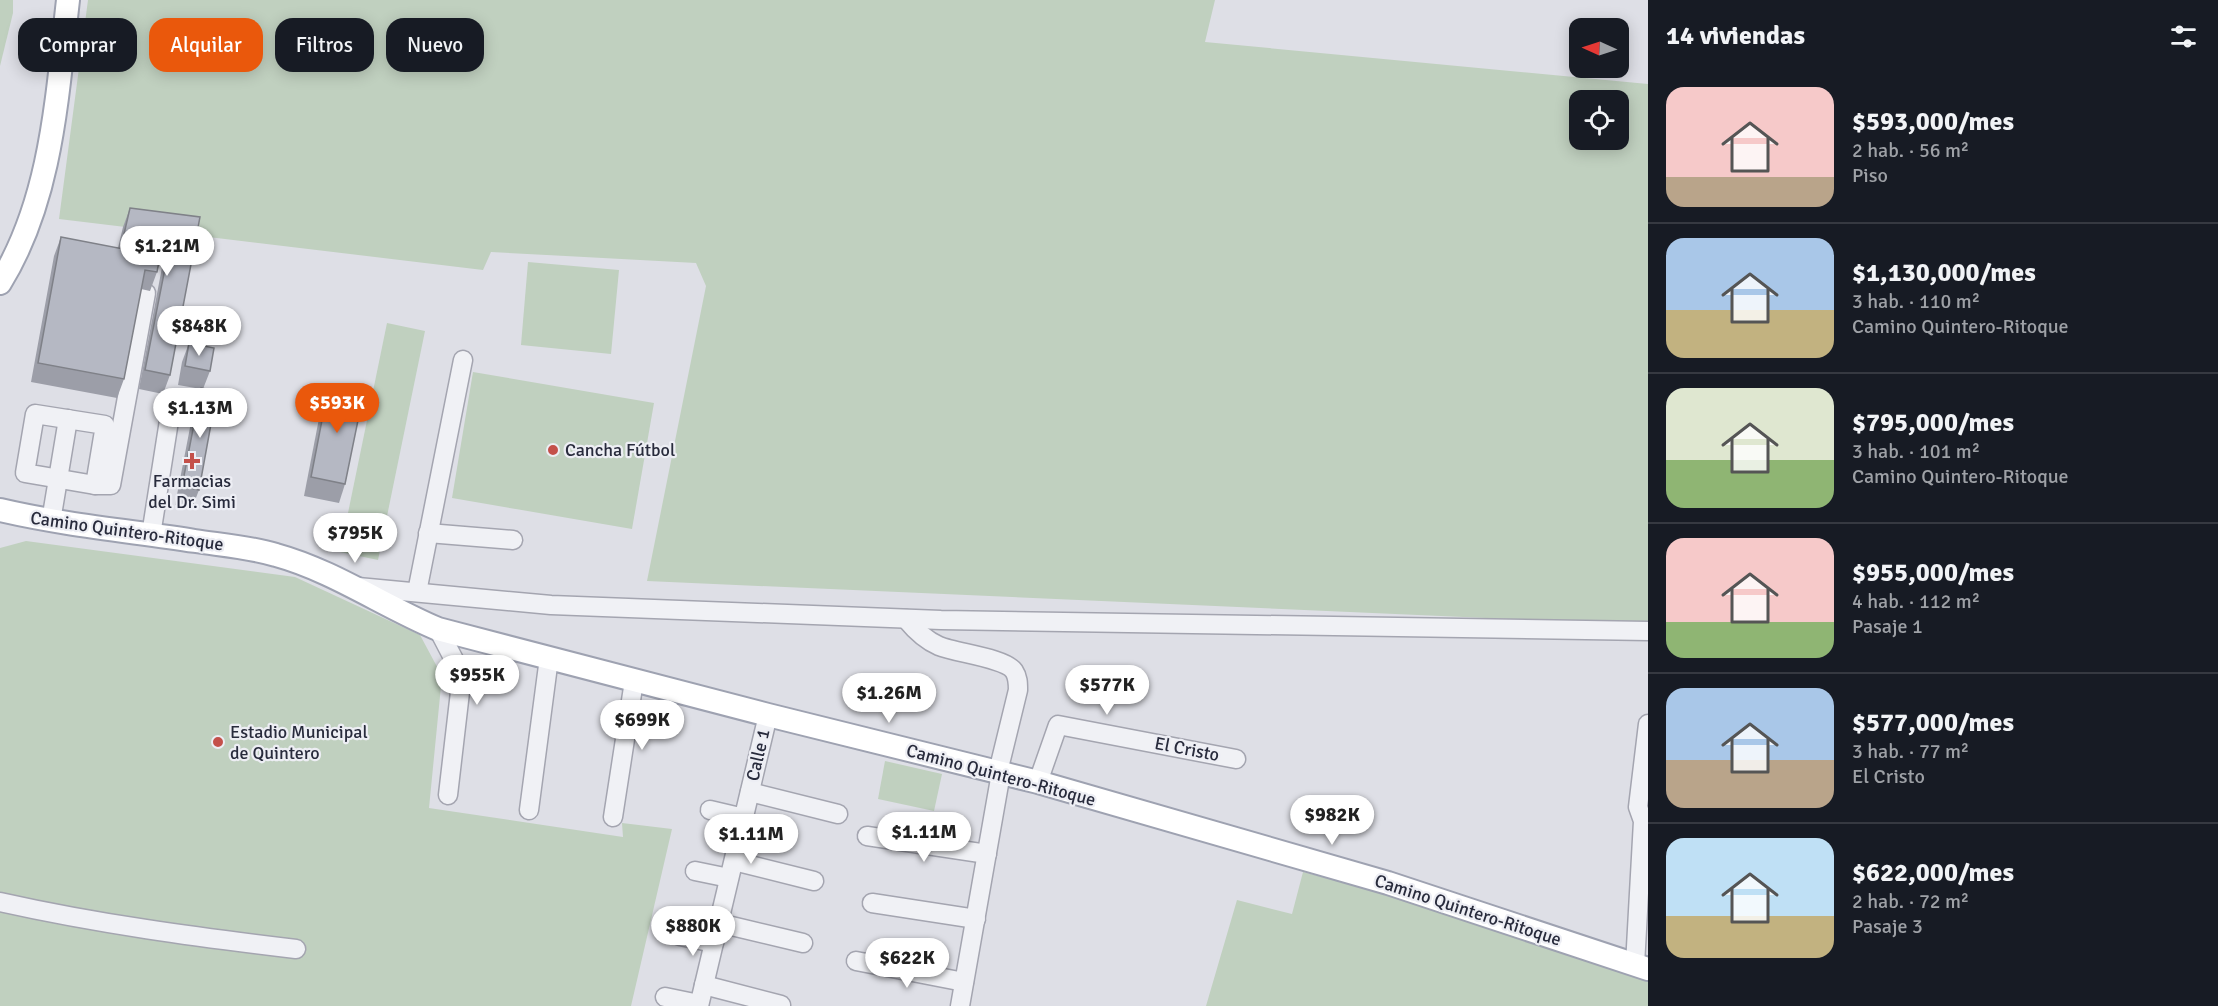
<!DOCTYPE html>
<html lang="es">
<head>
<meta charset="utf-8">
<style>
	:root { --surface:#171b24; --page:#20242c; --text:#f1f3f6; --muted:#9ea1a6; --line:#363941; --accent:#ea580c }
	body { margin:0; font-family:Signika,sans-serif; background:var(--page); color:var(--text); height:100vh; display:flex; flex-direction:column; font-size:22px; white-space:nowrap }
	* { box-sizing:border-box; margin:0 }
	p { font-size:20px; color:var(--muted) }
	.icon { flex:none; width:33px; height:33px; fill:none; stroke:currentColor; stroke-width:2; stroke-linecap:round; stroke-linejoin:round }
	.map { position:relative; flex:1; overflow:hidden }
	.panel { display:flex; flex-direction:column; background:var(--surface); width:570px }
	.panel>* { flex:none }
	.top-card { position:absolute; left:18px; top:18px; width:570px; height:54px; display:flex; gap:12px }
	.needle { width:39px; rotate:273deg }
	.tools { position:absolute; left:1569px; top:18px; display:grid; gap:12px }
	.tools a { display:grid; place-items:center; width:60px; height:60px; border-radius:12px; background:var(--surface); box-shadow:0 3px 15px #0003; font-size:30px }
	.price { position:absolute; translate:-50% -51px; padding:0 14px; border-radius:21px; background:#fff; color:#222; font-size:20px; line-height:39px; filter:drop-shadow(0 2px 3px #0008) }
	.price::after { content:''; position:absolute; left:50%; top:36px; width:18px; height:14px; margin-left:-9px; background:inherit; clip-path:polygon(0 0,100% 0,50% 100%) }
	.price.selected { background:var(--accent); color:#fff }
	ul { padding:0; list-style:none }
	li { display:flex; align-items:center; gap:18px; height:150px; padding:0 18px }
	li+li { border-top:2px solid var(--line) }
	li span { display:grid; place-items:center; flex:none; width:168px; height:120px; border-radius:18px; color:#555 }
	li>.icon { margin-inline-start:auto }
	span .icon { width:72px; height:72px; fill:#fffc; stroke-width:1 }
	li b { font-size:26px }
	h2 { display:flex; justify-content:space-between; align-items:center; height:72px; padding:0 18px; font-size:26px }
	.tag { padding:0 21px; border-radius:18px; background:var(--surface); box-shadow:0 3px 15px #0003; font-size:21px; line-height:54px }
	.tag.selected { background:var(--accent); color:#fff }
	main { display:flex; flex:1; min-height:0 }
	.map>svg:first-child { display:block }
	.green { fill:#c0d0bf; fill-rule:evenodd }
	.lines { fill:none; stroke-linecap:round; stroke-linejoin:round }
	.minor-casing { stroke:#a4a5b0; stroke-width:21 }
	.major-casing { stroke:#9ea2b1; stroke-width:26 }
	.minor { stroke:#f0f1f5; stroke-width:18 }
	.major { stroke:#fff; stroke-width:22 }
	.wall { fill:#9c9ea8 }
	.building { fill:#b5b8c3; stroke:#7f8188; stroke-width:1.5 }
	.poi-dot { fill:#c4504a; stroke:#edeef4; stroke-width:2 }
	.labels { text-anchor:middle; stroke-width:4.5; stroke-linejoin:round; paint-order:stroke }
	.poi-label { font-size:18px; fill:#282b3c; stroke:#edeef4; text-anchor:start }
	.street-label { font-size:18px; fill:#282b3c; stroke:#edeef4 }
</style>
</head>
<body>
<main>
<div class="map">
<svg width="1648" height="1006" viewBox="0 0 1648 1006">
	<rect width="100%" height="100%" fill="#dedfe6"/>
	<!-- green -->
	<g class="green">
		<path d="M 0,0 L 13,0 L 13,13 L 0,66 Z"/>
		<path d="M 88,0 L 1215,0 L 1205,42 L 1648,84 L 1648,625 L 647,581 L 706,286 L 696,263 L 491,252 L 483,270 L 59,219 ZM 1580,100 L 1618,100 L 1618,140 L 1580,140 Z"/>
		<path d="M 528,262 L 619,270 L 611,354 L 521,345 Z"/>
		<path d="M 387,323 L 425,331 L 378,560 L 340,552 Z"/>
		<path d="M 473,372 L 654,403 L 632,529 L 452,498 Z"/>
		<path d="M 26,541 L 295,577 L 420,635 L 442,676 L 429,808 L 623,837 L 622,823 L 672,829 L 631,1006 L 0,1006 L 0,548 Z"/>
		<path d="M 885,761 L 942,774 L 934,811 L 878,799 Z"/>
		<path d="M 1303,872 L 1379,892 L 1648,975 L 1648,1006 L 1206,1006 L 1237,900 L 1292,914 Z"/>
	</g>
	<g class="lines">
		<!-- minor casing -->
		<g class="minor-casing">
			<g id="minor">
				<path d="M 35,414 L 105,425 L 95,485 L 25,473 Z"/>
				<path d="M 95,485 L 111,485 L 146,293"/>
				<path d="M 51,521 L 68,419"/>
				<path d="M 428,533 L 513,540"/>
				<path d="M 151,535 L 171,408"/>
				<path d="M 358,587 L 551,605 L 941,620 L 1648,631"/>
				<path d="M 417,592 L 463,360"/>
				<path d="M 906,619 C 915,630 925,640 939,646 C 956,653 1005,658 1014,671 C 1018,677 1018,683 1018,690 L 998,772"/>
				<path d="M 438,629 L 462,675 L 448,795"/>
				<path d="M 1038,782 L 1058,725 L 1236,759"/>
				<path d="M 750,792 L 838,814"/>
				<path d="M 529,810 L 549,658"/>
				<path d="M 710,810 L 744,818"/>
				<path d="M 613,817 L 634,681"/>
				<path d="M 867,836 L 987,854"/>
				<path d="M 734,861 L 814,881"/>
				<path d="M 695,871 L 729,878"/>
				<path d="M 0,902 C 98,924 196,937 296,949"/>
				<path d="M 872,903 L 976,919"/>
				<path d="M 719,923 L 803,943"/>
				<path d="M 680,936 L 714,943"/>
				<path d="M 856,961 L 964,982"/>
				<path d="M 1635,965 L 1643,821 L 1638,807 L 1648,724"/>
				<path d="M 704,985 L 781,1005"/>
				<path d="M 665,997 L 699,1004"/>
				<path d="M 699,1006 L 768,715"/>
				<path d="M 960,1006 L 1001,773"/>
			</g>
		</g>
		<!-- major casing -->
		<g class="major-casing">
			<g id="major">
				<path d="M 0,283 C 52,199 57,96 68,0"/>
				<path d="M 0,510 C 64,525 130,531 195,541 C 222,545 250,547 276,555 C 334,571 383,606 438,629 L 768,715 L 1038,782 L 1388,883 L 1648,969"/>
			</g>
		</g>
		<!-- minor -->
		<use href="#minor" class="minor"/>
		<!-- major -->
		<use href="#major" class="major"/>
	</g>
	<!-- wall -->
	<g class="wall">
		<path d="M 130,208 L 200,217 L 170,375 L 163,394 L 139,389 L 163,262 L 160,261 L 157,272 L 150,291 L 141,289 L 124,379 L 117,398 L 31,382 L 54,256 L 61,237 L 118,248 L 123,227 Z"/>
		<path d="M 189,343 L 210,371 L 203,389 L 199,490 L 192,508 L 175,505 L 194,407 L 201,389 L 178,385 L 182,362 Z"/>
		<path d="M 329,384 L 345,484 L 339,503 L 304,496 L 322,403 Z"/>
	</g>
	<!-- building -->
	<g class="building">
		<path d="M 130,208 L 200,217 L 170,375 L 145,370 L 170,243 L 124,234 Z"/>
		<path d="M 61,237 L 160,256 L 157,272 L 145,270 L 124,379 L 38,363 Z"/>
		<path d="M 189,343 L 214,348 L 210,371 L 185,366 Z"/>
		<path d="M 329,384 L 364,391 L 345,484 L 311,477 Z"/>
		<path d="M 201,388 L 217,391 L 199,490 L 182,486 Z"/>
	</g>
	<!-- markers -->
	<g class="poi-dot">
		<circle cx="553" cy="450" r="6"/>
		<path d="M189 452h6v6h6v6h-6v6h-6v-6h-6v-6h6z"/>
		<circle cx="218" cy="742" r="6"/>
	</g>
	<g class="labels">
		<!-- poi labels -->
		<g class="poi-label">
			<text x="565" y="456">Cancha Fútbol</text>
			<text x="192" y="487" text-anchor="middle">Farmacias<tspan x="192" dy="21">del Dr. Simi</tspan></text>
			<text x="230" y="738">Estadio Municipal<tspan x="230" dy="21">de Quintero</tspan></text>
		</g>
		<!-- street labels -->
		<g class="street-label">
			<text transform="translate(127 531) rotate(8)" y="6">Camino Quintero-Ritoque</text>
			<text transform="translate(1187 749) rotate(11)" y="6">El Cristo</text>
			<text transform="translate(758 755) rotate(-77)" y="6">Calle 1</text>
			<text transform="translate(1001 775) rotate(15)" y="6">Camino Quintero-Ritoque</text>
			<text transform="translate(1468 910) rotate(18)" y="6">Camino Quintero-Ritoque</text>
		</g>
	</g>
</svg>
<div class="tools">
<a><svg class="needle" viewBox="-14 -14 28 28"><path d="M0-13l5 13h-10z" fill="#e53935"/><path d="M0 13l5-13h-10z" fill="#9ea1a6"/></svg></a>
<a><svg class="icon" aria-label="locate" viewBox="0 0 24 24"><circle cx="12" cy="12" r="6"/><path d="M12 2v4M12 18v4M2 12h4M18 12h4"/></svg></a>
</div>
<b class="price" style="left:167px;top:277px">$1.21M</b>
<b class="price" style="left:199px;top:357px">$848K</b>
<b class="price selected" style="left:337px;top:434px">$593K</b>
<b class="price" style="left:200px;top:439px">$1.13M</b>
<b class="price" style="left:355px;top:564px">$795K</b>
<b class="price" style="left:477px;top:706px">$955K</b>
<b class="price" style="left:1107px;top:716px">$577K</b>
<b class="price" style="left:889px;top:724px">$1.26M</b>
<b class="price" style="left:642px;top:751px">$699K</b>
<b class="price" style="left:1332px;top:846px">$982K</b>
<b class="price" style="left:924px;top:863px">$1.11M</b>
<b class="price" style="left:751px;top:865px">$1.11M</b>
<b class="price" style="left:693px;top:957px">$880K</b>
<b class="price" style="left:907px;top:989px">$622K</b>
<div class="top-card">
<a class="tag">Comprar</a>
<a class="tag selected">Alquilar</a>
<a class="tag">Filtros</a>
<a class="tag">Nuevo</a>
</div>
</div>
<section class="panel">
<h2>14 viviendas<svg class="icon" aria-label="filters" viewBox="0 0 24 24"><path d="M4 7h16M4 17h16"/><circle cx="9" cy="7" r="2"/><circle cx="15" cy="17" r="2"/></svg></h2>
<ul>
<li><span style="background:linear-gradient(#f6c9c9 75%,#b9a48a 0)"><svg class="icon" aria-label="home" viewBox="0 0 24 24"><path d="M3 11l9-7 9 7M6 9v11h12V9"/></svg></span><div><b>$593,000/mes</b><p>2 hab. · 56 m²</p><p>Piso</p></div></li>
<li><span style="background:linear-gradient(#a9c7e8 60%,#c2b280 0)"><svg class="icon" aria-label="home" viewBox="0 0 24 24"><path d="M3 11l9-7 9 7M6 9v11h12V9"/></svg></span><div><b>$1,130,000/mes</b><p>3 hab. · 110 m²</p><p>Camino Quintero-Ritoque</p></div></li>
<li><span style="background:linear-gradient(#dfe7d0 60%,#8fb573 0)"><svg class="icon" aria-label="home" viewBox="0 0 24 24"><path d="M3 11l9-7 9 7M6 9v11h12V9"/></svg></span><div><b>$795,000/mes</b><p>3 hab. · 101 m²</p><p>Camino Quintero-Ritoque</p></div></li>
<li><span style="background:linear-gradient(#f6c9c9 70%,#8fb573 0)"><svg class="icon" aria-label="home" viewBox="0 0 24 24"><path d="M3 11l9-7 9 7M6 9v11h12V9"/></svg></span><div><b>$955,000/mes</b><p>4 hab. · 112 m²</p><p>Pasaje 1</p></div></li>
<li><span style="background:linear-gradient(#a9c7e8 60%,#b9a48a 0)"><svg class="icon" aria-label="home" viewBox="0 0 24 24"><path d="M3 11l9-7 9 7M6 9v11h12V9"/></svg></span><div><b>$577,000/mes</b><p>3 hab. · 77 m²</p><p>El Cristo</p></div></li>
<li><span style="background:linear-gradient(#bfe0f5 65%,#c2b280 0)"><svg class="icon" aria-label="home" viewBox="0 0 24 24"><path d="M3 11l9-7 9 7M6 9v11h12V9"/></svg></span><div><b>$622,000/mes</b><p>2 hab. · 72 m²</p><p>Pasaje 3</p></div></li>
</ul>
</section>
</main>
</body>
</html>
